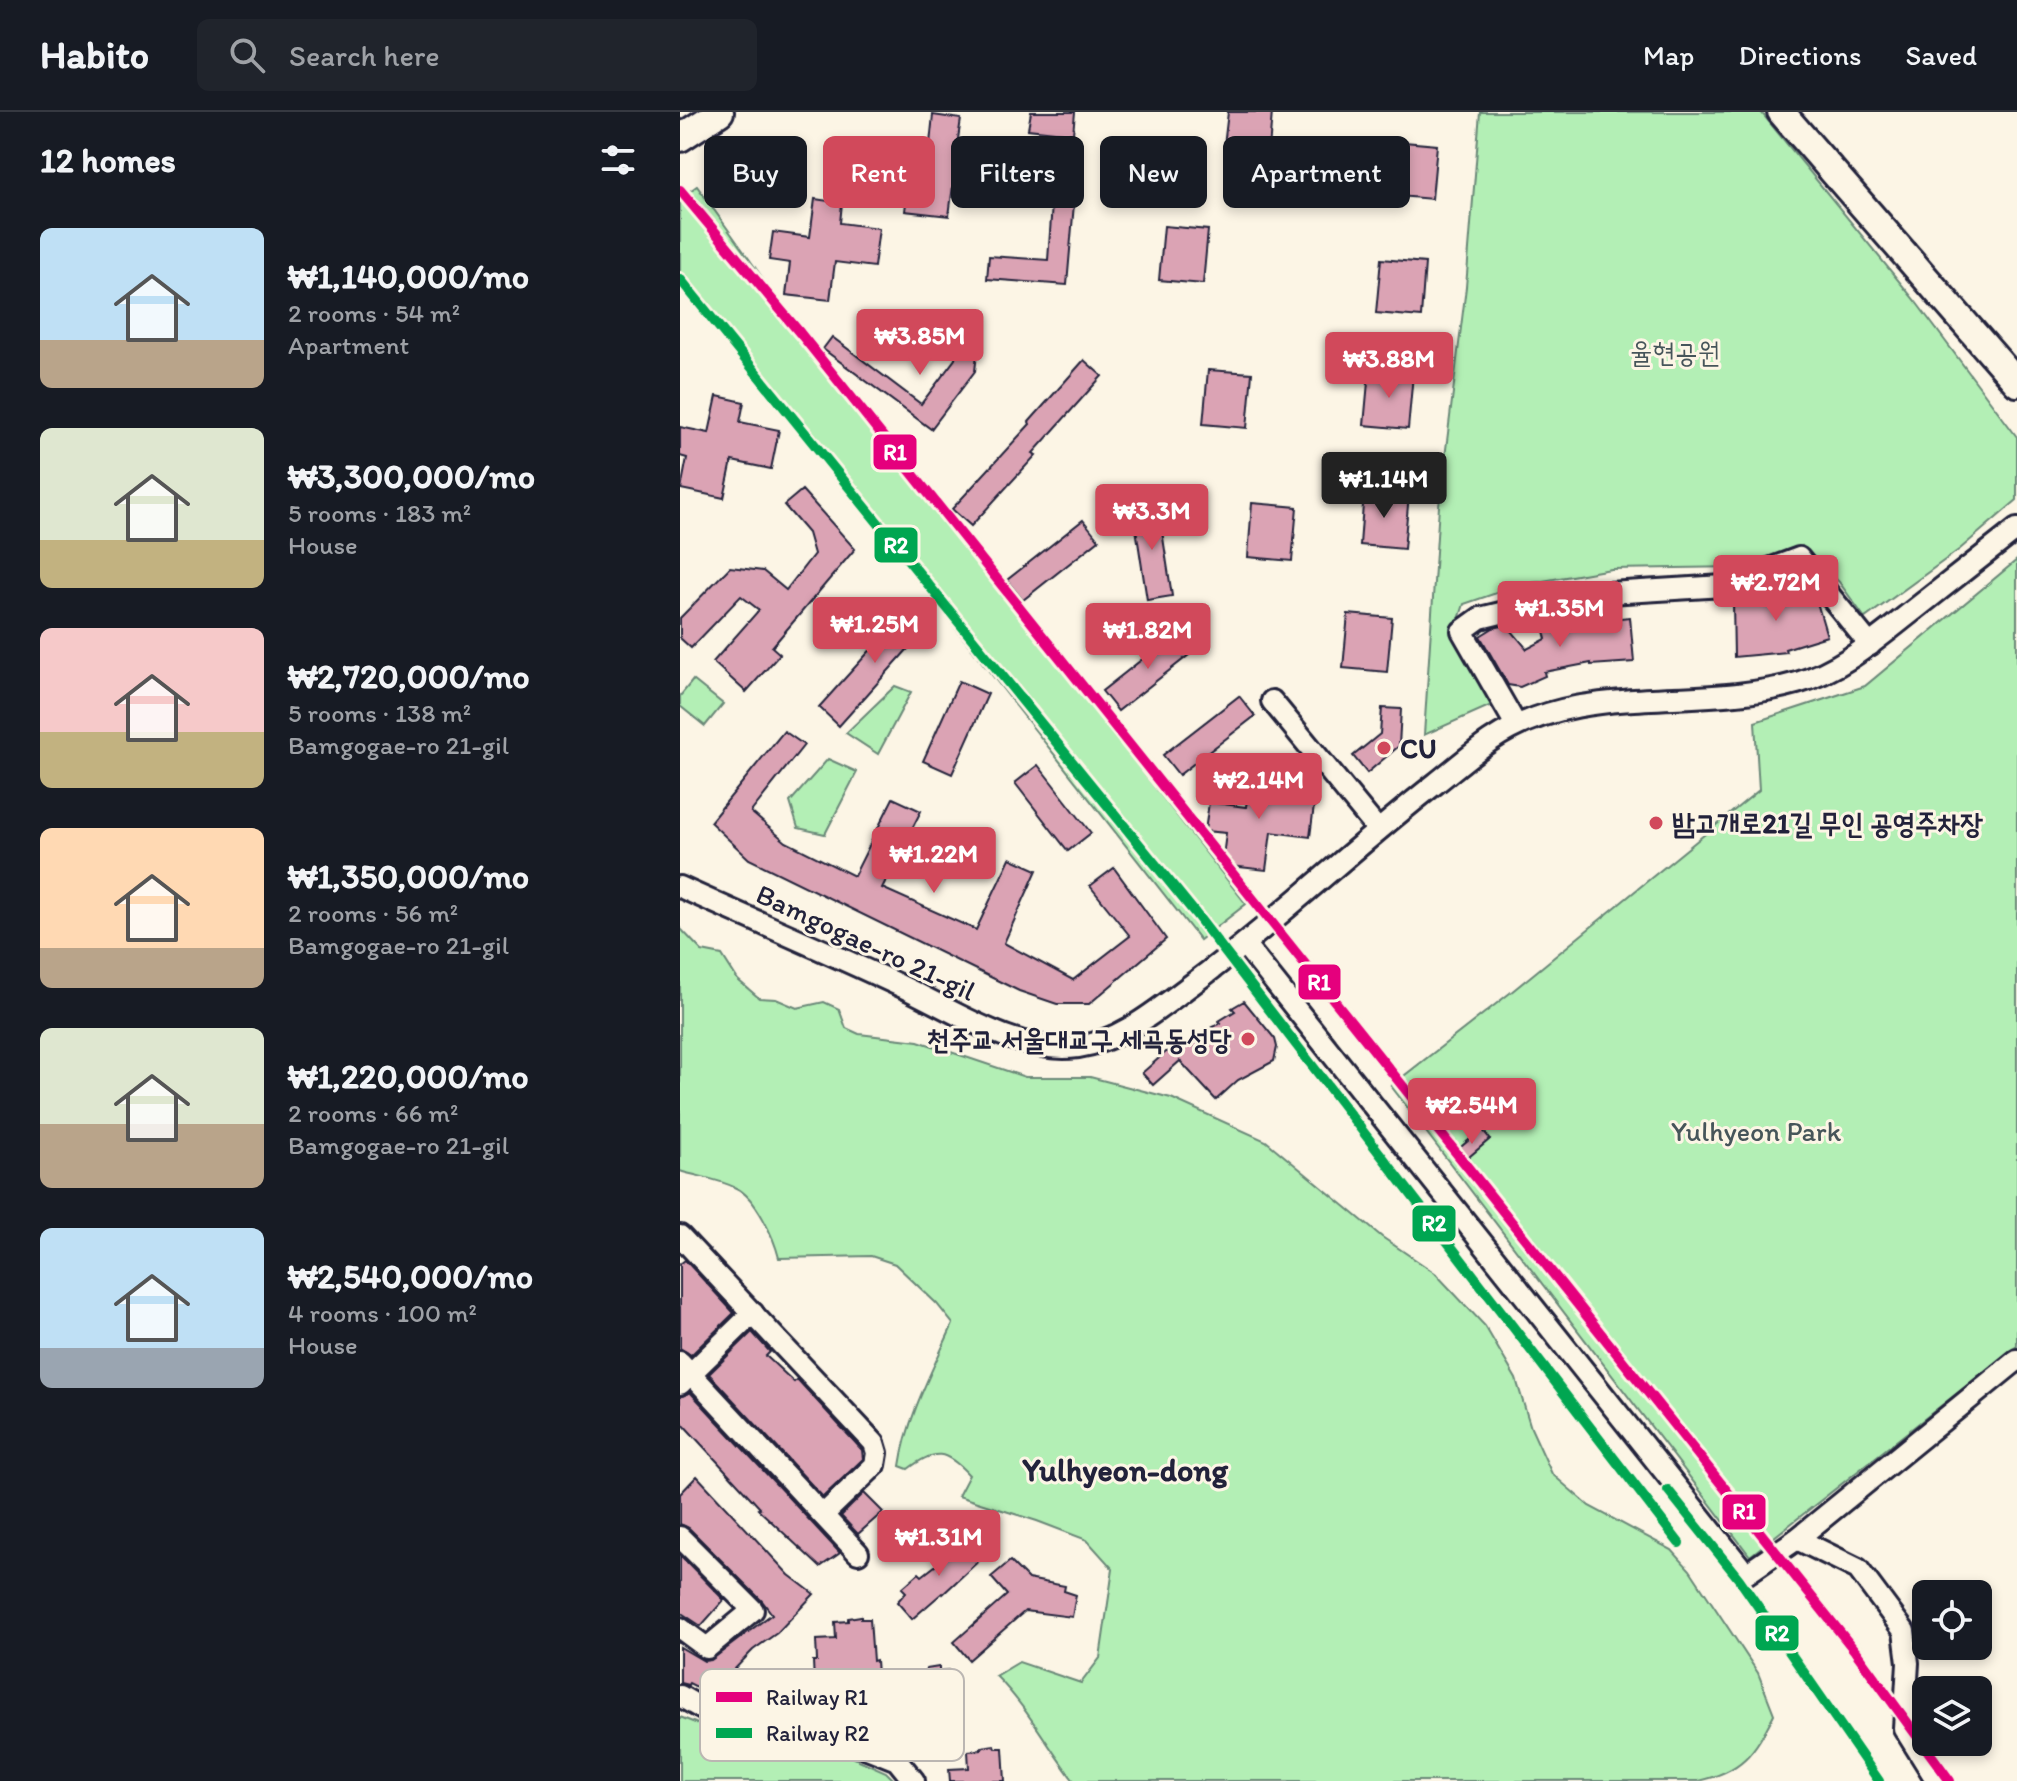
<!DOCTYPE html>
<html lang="en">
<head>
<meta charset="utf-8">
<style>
	:root { --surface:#171b24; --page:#20242c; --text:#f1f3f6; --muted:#9ea1a6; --line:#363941; --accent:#d1495b }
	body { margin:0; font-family:Itim,"Poor Story",sans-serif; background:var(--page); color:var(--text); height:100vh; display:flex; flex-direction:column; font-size:30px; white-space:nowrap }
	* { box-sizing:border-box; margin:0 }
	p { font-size:26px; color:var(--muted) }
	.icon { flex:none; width:44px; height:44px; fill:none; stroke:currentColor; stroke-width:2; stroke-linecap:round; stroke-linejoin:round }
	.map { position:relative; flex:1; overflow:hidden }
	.details { display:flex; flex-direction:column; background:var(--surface); width:680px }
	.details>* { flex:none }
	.hud { position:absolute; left:24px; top:24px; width:760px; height:72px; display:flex; gap:16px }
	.buttons { position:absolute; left:1232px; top:1468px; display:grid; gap:16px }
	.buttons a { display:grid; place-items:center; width:80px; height:80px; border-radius:12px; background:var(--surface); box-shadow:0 4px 12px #0003; font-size:40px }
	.price { position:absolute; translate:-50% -68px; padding:0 18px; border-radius:8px; background:var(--accent); color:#fff; font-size:26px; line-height:52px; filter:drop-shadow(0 2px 4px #0008) }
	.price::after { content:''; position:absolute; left:50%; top:48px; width:24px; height:18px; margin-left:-12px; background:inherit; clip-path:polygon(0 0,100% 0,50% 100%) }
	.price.active { background:#222; color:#fff }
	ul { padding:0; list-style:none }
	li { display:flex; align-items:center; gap:24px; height:200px; padding:0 40px }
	li span { display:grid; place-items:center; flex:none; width:224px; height:160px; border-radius:12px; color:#555 }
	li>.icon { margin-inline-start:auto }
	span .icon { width:96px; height:96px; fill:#fffc; stroke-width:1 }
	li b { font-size:34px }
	h2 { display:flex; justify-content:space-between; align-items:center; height:96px; padding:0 40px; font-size:34px }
	.chip { padding:0 28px; border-radius:12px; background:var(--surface); box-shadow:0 4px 12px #0003; font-size:28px; line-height:72px }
	.chip.active { background:var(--accent); color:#fff }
	header { display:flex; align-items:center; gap:48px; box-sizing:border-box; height:112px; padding:0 40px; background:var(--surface); border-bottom:2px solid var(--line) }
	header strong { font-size:38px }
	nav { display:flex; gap:44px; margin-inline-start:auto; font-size:28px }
	.search { width:560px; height:72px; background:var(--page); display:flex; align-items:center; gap:20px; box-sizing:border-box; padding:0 28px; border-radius:12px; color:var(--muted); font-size:30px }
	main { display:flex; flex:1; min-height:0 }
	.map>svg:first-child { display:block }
	.green { fill:#b3efb5; stroke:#6a8878; stroke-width:2 }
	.building { fill:#dba3b4; stroke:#22223b; stroke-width:2 }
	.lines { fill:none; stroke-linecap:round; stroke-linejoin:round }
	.minor-casing { stroke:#22223b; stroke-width:26 }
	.major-casing { stroke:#22223b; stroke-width:32 }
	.minor { stroke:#fcf5e5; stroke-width:20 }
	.major { stroke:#fcf5e5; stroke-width:26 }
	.rail-1-casing { stroke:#fcf5e5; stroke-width:16 }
	.rail-2-casing { stroke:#fcf5e5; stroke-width:16 }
	.rail-1 { stroke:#e5007d; stroke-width:10 }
	.rail-2 { stroke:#00a651; stroke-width:10 }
	.poi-dot { fill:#d1495b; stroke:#fcf5e5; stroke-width:3 }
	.labels { text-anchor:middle; stroke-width:6; stroke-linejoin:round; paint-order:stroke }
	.park-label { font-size:28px; fill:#46555a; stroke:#fcf5e5 }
	.poi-label { font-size:28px; font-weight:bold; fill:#22223b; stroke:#fcf5e5; text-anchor:start }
	.street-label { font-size:28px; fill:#22223b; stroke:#fcf5e5 }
	.quarter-label { font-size:32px; font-weight:bold; fill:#22223b; stroke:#fcf5e5 }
	.key { fill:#fcf5e5; stroke:#bbb6b2; stroke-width:2 }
	.key-label { font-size:22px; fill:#22223b }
	.line-badge { stroke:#fcf5e5; stroke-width:3 }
	.badge-label { font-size:22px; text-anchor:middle; font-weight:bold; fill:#fff }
</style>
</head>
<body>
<header>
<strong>Habito</strong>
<div class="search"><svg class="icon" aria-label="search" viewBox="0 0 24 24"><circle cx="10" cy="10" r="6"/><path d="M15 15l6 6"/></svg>Search here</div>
<nav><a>Map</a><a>Directions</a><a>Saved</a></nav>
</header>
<main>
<section class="details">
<h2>12 homes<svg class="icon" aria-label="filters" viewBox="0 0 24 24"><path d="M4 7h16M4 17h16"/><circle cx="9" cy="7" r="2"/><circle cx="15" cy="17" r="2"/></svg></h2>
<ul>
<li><span style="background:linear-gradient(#bfe0f5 70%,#b9a48a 0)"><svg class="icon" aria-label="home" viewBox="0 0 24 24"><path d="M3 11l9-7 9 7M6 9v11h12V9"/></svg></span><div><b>₩1,140,000/mo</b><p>2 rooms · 54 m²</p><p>Apartment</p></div></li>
<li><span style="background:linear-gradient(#dfe7d0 70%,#c2b280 0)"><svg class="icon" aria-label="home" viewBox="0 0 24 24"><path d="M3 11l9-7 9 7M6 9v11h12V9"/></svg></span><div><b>₩3,300,000/mo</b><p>5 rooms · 183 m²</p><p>House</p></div></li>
<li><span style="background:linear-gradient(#f6c9c9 65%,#c2b280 0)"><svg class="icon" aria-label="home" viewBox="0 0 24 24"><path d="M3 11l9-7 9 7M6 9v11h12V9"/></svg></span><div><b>₩2,720,000/mo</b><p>5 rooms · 138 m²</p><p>Bamgogae-ro 21-gil</p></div></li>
<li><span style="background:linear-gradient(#ffd9b3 75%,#b9a48a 0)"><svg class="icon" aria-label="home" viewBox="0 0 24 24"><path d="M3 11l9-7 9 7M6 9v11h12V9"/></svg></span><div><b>₩1,350,000/mo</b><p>2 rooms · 56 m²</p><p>Bamgogae-ro 21-gil</p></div></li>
<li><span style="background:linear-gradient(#dfe7d0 60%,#b9a48a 0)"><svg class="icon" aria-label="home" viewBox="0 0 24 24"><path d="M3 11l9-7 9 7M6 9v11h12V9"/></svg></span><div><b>₩1,220,000/mo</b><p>2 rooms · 66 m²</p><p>Bamgogae-ro 21-gil</p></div></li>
<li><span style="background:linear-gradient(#bfe0f5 75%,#9aa5b1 0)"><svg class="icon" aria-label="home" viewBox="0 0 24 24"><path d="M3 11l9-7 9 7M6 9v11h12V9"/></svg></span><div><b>₩2,540,000/mo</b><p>4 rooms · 100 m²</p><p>House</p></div></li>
</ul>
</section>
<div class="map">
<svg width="1337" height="1669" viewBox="0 0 1337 1669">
	<rect width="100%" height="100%" fill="#fcf5e5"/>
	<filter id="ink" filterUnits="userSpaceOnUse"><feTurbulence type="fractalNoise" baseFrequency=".0125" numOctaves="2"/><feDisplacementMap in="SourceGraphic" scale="16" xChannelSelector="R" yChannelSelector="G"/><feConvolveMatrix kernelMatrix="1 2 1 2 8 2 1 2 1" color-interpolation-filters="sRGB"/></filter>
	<g filter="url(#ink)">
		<!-- green -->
		<g class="green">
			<path d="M 800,0 L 1081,0 L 1236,190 L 1337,325 L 1337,388 L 1280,437 L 1185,506 L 1159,470 L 1122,434 L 1059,455 L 931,457 L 840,473 L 784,492 L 774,523 L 816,591 L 744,623 L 759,394 L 786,175 Z"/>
			<path d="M 17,74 L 149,259 L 566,792 L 520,828 L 143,348 L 0,175 L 0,86 Z"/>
			<path d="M 1337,448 L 1337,1234 L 1070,1444 L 711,974 L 830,881 L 1079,678 L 1075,610 L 1185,574 Z"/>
			<path d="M 13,568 L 43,592 L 25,614 L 0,594 L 0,584 Z"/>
			<path d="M 215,574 L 231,580 L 198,642 L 166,621 Z"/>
			<path d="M 148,647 L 177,660 L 145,722 L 118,716 L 110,690 Z"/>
			<path d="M 0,816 L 22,839 L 42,843 L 58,868 L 79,886 L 96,887 L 117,896 L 144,890 L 159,897 L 166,916 L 179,922 L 238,929 L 345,965 L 410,965 L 491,986 L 586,1029 L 702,1125 L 755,1161 L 805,1214 L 836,1267 L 851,1316 L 872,1362 L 909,1394 L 992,1438 L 1010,1458 L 1078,1561 L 1094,1602 C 1074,1642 1062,1659 1018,1669 L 394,1669 C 367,1634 347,1595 316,1564 L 339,1550 L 401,1571 L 420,1546 L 433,1457 L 407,1428 L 357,1409 L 278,1384 L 289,1363 C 266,1338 255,1336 228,1357 L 220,1354 C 227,1305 253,1257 273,1212 L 257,1192 L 215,1152 L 191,1144 L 99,1146 C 94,1126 76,1085 56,1076 C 39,1067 19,1065 0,1059 Z"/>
			<path d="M 0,1605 L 43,1622 L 68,1627 L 84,1622 L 127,1625 L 206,1660 L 215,1669 L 0,1669 Z"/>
		</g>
		<!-- building -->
		<g class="building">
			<path d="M 351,0 L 395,0 L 393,22 L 348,17 Z"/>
			<path d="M 548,0 L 592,0 L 589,38 L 544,34 Z"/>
			<path d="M 253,3 L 281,7 L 278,27 L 318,32 L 313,71 L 274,66 L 269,104 L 225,99 L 229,67 L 208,65 L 211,36 L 249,41 Z"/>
			<path d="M 713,29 L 757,33 L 752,87 L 708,83 Z"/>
			<path d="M 373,78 L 395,80 L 387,173 L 307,167 L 309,144 L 368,148 Z"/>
			<path d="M 135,87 L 162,91 L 160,111 L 199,116 L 194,155 L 155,150 L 150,188 L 106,183 L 110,151 L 89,148 L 93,120 L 130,125 Z"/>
			<path d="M 484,114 L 528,118 L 523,172 L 479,168 Z"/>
			<path d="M 701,147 L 745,151 L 741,205 L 696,201 Z"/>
			<path d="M 279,212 L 300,215 L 295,259 L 251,317 L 143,237 L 152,225 L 241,292 L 275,247 Z"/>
			<path d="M 404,248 L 422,264 L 353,341 L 356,343 L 291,414 L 272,397 L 350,312 L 349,310 Z"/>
			<path d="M 528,258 L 572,261 L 567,316 L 523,312 Z"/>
			<path d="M 689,259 L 733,262 L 728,317 L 684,313 Z"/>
			<path d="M 37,284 L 64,290 L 60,310 L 99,318 L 91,357 L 52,349 L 44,386 L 1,377 L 7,346 L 0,344 L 0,315 L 29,321 Z"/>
			<path d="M 122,378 L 175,437 L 92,535 L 100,542 L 66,580 L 33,550 L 79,498 L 61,484 L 11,536 L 0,526 L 0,506 L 50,455 L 83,459 L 106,478 L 134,442 L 128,421 L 104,393 Z"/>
			<path d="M 684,379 L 729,382 L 724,437 L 680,433 Z"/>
			<path d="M 572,391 L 617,395 L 612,449 L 568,445 Z"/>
			<path d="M 478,393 L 492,484 L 467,488 L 453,397 Z"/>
			<path d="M 403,408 L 419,428 L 343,488 L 327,468 Z"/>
			<path d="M 1125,474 L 1136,487 L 1147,524 L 1105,537 L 1106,540 L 1054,545 L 1053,490 L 1105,482 Z"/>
			<path d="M 232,492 L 252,510 L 159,614 L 139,595 Z"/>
			<path d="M 668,502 L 712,506 L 707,560 L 663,556 Z"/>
			<path d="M 950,505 L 954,550 L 911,553 L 911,551 L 864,560 L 865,564 L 840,575 L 828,573 L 800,524 L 813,516 L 827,513 L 847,537 L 866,527 L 864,519 L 908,509 Z"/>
			<path d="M 498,519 L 514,539 L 438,599 L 422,579 Z"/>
			<path d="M 279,569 L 308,582 L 272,662 L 243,649 Z"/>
			<path d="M 559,584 L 575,604 L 499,663 L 483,643 Z"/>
			<path d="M 702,596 L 721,597 L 719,634 L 687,661 L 673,644 L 700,622 Z"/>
			<path d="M 104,619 L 124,633 L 71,700 L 106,730 L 174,764 L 213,686 L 241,699 L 202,776 L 296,818 L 330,746 L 357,758 L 324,831 L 393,868 L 450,824 L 410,774 L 434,756 L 486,827 L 409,892 L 377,892 L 339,879 L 69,747 L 30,710 Z"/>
			<path d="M 358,653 L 411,721 L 388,739 L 335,671 Z"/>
			<path d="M 571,657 L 598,661 L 596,681 L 635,686 L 630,725 L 591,720 L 586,758 L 542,753 L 546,721 L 525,719 L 529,690 L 566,695 Z"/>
			<path d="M 564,889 L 595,927 L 597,935 L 594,949 L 558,968 L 536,988 L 500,949 L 473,973 L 462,961 L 486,940 L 513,934 L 512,931 L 520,928 L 519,925 L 527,923 L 525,920 L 534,917 L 532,915 L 541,911 L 539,909 L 555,899 L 552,896 Z"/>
			<path d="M 802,1017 L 810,1027 L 783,1050 L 775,1040 Z"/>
			<path d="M 5,1148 L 54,1201 L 11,1243 L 0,1236 L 0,1152 Z"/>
			<path d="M 72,1220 L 90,1240 L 86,1244 L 114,1270 L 117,1267 L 182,1338 L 183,1347 L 143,1385 L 29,1262 Z"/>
			<path d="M 10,1280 L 160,1441 L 140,1455 L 78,1397 L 80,1396 L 0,1309 L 0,1285 Z"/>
			<path d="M 17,1364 L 109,1463 L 134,1482 L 97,1521 L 73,1538 L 48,1564 L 41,1587 L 9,1571 L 8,1573 L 0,1571 L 0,1535 L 24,1549 L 31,1548 L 92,1502 L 82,1489 L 9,1416 L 0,1412 L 0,1382 Z"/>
			<path d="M 184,1381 L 203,1400 L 178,1422 L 161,1404 Z"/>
			<path d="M 288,1428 L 303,1445 L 263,1482 L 262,1481 L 232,1507 L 217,1490 L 226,1480 L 222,1476 L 239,1461 L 242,1464 L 260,1450 L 257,1445 L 274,1430 L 278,1435 Z"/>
			<path d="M 0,1443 L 44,1488 L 21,1514 L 0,1500 Z"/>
			<path d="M 330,1449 L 348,1467 L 385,1474 L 384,1479 L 396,1483 L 392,1505 L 345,1499 L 289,1548 L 274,1530 L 327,1483 L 311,1465 Z"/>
			<path d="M 181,1504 L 181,1507 L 190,1507 L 193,1549 L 196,1548 L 197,1563 L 185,1563 L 186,1566 L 134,1571 L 133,1549 L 137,1549 L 136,1528 L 156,1527 L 155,1510 L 168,1509 L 168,1506 Z"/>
			<path d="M 259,1555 L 259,1559 L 268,1558 L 270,1600 L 274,1600 L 275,1614 L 263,1615 L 263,1618 L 215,1622 L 215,1613 L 211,1613 L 211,1600 L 215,1600 L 213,1579 L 234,1578 L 233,1561 L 246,1560 L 246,1557 Z"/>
			<path d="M 314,1633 L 315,1636 L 323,1636 L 325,1669 L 270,1669 L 269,1657 L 289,1656 L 288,1639 L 301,1638 L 301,1635 Z"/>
		</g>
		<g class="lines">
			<!-- minor casing -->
			<g class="minor-casing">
				<g id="minor">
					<path d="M 592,589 L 698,718"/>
					<path d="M 836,613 L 782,519 L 800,506 L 896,483 L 1044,474 L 1119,446 L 1190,533"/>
					<path d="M 0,775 C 75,809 151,841 225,876 C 276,900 340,943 398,935 C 441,929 477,898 511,873 C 596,810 672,737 755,672 C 773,658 791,642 810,629 C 901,567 1016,600 1117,571 C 1162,558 1198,526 1234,498 C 1268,471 1303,444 1337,417"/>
					<path d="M 565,833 L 1066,1462 L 1117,1427 L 1337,1248"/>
					<path d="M 0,1124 L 194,1331 L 197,1341 L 195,1353 L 143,1403"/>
					<path d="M 0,1250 L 178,1441"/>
					<path d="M 0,1272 L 73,1201"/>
					<path d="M 0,1425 L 73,1498 L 27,1536 L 0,1516"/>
					<path d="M 1117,1427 L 1178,1457 L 1224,1519 L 1228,1551 L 1224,1616 L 1257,1669"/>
					<path d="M 0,1584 L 33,1603 L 132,1614 L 217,1648 L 234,1669"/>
				</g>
			</g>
			<!-- major casing -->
			<g class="major-casing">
				<g id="major">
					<path d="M 1101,0 L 1337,271"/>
					<path d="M 0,26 L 40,0"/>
				</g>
			</g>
			<!-- minor -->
			<use href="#minor" class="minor"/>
			<!-- major -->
			<use href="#major" class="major"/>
			<!-- rail-1 casing -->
			<g class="rail-1-casing">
				<path id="rail-1" d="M 0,78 L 120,221 L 1175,1539 L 1270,1669"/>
			</g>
			<!-- rail-2 casing -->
			<g class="rail-2-casing">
				<g id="rail-2">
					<path d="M 0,167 L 515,801 L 999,1431"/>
					<path d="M 988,1378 L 1059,1467 L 1199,1669"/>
				</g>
			</g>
			<!-- rail-1 -->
			<use href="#rail-1" class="rail-1"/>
			<!-- rail-2 -->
			<use href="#rail-2" class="rail-2"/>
		</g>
	</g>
	<!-- markers -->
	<g class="poi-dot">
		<circle cx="704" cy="636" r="8"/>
		<circle cx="976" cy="711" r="8"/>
		<circle cx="568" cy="927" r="8"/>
	</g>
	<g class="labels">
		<!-- park labels -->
		<g class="park-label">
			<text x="995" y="250">율현공원</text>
			<text x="1076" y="1029">Yulhyeon Park</text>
		</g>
		<!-- poi labels -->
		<g class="poi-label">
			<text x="720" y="646">CU</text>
			<text x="992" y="721">밤고개로21길 무인 공영주차장</text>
			<text x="552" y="937" text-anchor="end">천주교 서울대교구 세곡동성당</text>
		</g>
		<!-- street labels -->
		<g class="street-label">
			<text transform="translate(186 830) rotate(25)" y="10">Bamgogae-ro 21-gil</text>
		</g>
		<!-- quarter labels -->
		<g class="quarter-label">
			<text x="445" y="1369">Yulhyeon-dong</text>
		</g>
	</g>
	<!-- legend -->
	<rect x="20" y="1557" width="264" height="92" rx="12" class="key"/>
	<rect x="36" y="1580" width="36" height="10" fill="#e5007d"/>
	<rect x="36" y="1616" width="36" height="10" fill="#00a651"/>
	<g class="key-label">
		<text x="86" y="1593">Railway R1</text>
		<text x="86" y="1629">Railway R2</text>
	</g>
	<g class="line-badge">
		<rect x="192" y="321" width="46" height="38" rx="8" fill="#e5007d"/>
		<rect x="193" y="414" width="46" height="38" rx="8" fill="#00a651"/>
		<rect x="617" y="851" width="45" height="38" rx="8" fill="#e5007d"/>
		<rect x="731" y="1092" width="46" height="39" rx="8" fill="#00a651"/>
		<rect x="1041" y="1381" width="46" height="38" rx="8" fill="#e5007d"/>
		<rect x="1074" y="1502" width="46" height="38" rx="8" fill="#00a651"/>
	</g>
	<g class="badge-label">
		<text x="215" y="348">R1</text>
		<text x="216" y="441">R2</text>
		<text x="639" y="878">R1</text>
		<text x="754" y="1119">R2</text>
		<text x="1064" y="1407">R1</text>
		<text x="1097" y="1529">R2</text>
	</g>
</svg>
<div class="buttons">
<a><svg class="icon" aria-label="locate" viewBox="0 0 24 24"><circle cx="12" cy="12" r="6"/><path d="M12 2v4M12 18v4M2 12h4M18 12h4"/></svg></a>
<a><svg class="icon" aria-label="layers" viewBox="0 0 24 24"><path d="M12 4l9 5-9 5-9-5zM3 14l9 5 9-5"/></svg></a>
</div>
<b class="price" style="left:240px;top:265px">₩3.85M</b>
<b class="price" style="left:709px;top:288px">₩3.88M</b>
<b class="price active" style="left:704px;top:408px">₩1.14M</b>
<b class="price" style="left:472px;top:440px">₩3.3M</b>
<b class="price" style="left:1096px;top:511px">₩2.72M</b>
<b class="price" style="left:880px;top:537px">₩1.35M</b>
<b class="price" style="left:195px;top:553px">₩1.25M</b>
<b class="price" style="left:468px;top:559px">₩1.82M</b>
<b class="price" style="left:579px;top:709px">₩2.14M</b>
<b class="price" style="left:254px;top:783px">₩1.22M</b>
<b class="price" style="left:792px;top:1034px">₩2.54M</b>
<b class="price" style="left:259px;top:1466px">₩1.31M</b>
<div class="hud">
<a class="chip">Buy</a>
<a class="chip active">Rent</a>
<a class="chip">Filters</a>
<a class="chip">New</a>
<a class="chip">Apartment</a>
</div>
</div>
</main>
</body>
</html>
